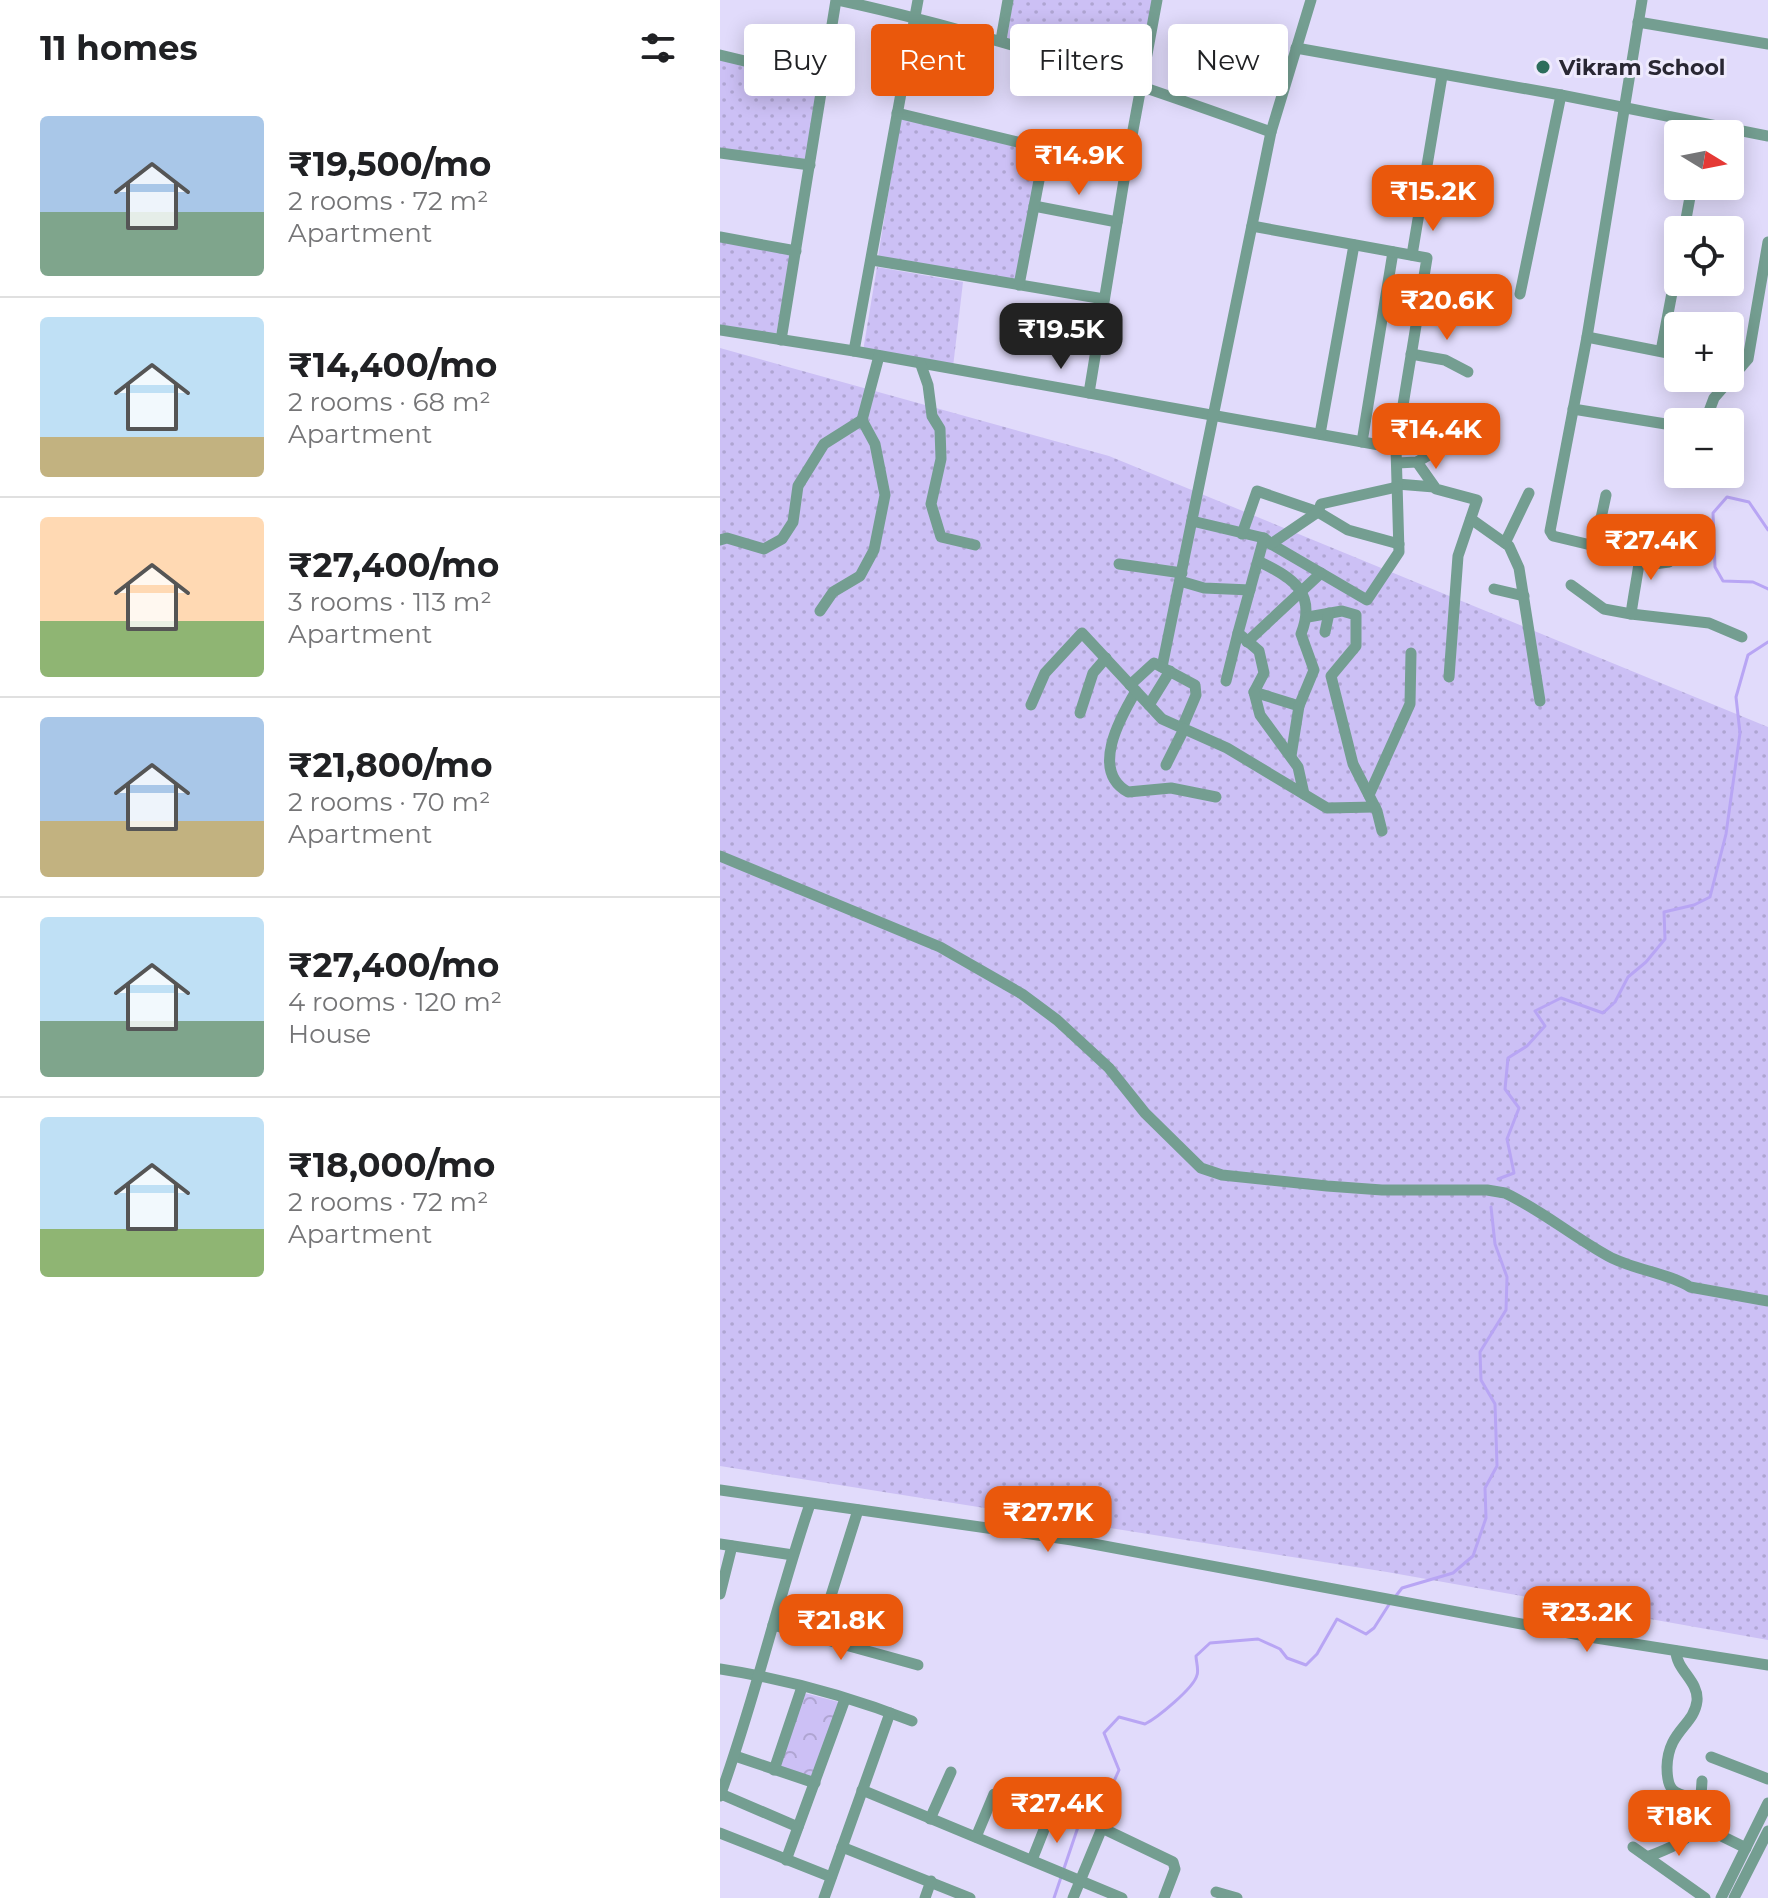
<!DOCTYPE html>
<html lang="en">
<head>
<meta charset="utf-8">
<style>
	:root { --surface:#fff; --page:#f6f6f6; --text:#202124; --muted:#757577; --line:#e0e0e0; --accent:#ea580c }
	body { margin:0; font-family:Montserrat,sans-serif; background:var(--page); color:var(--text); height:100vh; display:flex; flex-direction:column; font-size:30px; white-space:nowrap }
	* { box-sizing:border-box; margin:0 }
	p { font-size:26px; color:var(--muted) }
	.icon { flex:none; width:44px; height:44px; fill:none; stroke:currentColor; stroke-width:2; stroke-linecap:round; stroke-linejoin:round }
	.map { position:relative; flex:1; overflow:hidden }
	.details { display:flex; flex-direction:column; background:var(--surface); width:720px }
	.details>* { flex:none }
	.banner { position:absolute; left:24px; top:24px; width:760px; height:72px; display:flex; gap:16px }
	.needle { width:52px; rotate:100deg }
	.buttons { position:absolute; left:944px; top:120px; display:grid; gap:16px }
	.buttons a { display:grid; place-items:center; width:80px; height:80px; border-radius:8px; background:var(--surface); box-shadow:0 4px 20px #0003; font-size:40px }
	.price { position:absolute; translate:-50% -68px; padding:0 18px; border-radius:16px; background:var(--accent); color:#fff; font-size:26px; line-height:52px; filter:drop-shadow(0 2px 4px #0008) }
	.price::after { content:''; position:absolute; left:50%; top:48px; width:24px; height:18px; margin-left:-12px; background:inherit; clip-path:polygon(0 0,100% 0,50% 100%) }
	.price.selected { background:#222; color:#fff }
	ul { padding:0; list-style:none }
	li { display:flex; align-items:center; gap:24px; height:200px; padding:0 40px }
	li+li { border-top:2px solid var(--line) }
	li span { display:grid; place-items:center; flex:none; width:224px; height:160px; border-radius:8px; color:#555 }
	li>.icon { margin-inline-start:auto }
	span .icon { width:96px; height:96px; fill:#fffc; stroke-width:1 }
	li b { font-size:34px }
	h2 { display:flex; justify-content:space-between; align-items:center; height:96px; padding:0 40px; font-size:34px }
	.tag { padding:0 28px; border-radius:8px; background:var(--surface); box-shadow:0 4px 20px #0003; font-size:28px; line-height:72px }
	.tag.selected { background:var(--accent); color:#fff }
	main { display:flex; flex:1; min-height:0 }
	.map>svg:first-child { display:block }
	.grass { fill:url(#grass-dots) }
	.park { fill:url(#park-crowns) }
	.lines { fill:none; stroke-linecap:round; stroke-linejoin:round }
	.stream { stroke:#b8a5f4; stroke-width:3 }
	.minor { stroke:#749e91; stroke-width:11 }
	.poi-dot { fill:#2c6d5c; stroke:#eeeafd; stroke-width:3 }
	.labels { text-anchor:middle; stroke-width:6; stroke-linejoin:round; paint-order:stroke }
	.poi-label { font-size:22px; font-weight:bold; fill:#292733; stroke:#eeeafd; text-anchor:start }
</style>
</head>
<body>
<main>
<section class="details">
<h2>11 homes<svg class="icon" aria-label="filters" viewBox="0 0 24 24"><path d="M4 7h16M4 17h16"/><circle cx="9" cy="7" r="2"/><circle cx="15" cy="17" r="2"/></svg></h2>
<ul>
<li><span style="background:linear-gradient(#a9c7e8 60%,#7fa58c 0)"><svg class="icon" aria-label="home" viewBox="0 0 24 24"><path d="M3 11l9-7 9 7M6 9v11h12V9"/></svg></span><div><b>₹19,500/mo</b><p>2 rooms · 72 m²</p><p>Apartment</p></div></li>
<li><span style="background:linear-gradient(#bfe0f5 75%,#c2b280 0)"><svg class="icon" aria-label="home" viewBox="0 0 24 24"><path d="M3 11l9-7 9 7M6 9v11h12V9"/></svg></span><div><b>₹14,400/mo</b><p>2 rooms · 68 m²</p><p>Apartment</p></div></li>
<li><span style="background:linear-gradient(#ffd9b3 65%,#8fb573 0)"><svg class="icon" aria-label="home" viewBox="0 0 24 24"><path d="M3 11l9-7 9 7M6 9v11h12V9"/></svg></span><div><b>₹27,400/mo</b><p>3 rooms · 113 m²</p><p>Apartment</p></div></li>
<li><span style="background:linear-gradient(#a9c7e8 65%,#c2b280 0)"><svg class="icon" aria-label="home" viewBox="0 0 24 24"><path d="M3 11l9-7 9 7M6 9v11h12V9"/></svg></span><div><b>₹21,800/mo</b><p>2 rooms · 70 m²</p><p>Apartment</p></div></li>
<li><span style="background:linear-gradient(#bfe0f5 65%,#7fa58c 0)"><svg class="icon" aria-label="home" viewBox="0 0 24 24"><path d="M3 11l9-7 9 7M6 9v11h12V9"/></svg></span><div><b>₹27,400/mo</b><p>4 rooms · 120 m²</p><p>House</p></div></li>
<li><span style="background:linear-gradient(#bfe0f5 70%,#8fb573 0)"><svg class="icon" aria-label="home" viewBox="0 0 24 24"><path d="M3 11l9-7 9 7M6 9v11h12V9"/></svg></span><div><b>₹18,000/mo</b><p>2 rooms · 72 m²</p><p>Apartment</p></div></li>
</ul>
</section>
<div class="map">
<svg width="1048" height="1898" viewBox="0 0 1048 1898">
	<defs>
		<pattern id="grass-dots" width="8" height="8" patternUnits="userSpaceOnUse" patternTransform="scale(2)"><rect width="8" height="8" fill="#ccc0f5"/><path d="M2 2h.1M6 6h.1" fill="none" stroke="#afa5d2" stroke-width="1.8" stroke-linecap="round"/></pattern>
		<pattern id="park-crowns" width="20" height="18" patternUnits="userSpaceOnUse" patternTransform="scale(2)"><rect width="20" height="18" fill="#ccc0f5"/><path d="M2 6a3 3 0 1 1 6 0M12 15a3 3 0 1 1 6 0" fill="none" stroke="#afa5d2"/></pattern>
	</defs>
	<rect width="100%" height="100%" fill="#e1dbfb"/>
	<!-- grass -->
	<g class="grass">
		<path d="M 293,0 L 434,0 L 419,81 L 287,38 Z"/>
		<path d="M 0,58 L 99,81 L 86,159 L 0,149 Z"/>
		<path d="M 181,115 L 319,151 L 299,282 L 158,257 Z"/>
		<path d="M 0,239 L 72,251 L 56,335 L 0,326 Z"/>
		<path d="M 157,267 L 243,282 L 233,367 L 143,351 Z"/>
		<path d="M 0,348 L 389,456 L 1048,727 L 1048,1640 L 667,1572 L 0,1466 Z"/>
	</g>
	<!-- park -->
	<path class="park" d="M 84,1693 L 119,1702 L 92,1777 L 58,1766 Z"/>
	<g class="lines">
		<!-- stream -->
		<g class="stream">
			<path d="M 1048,530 L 1029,502 L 1007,497 L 993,513 L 995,567 L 1003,581 L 1033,582 L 1048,589"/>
			<path d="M 778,1179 L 794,1173 L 787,1139 L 799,1108 L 785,1089 L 788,1058 L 807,1046 L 825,1026 L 815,1011 L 841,998 L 883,1013 L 895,1002 L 908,977 L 926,962 L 945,939 L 944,912 L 974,905 L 990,897 L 1006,834 L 1020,733 L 1016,697 L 1028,655 L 1048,642"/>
			<path d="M 675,1597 L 682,1588 L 733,1573 L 753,1556 L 766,1518 L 765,1488 L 777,1466 L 775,1404 L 761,1380 L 760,1352 L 786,1310 L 787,1277 L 775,1244 L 771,1207"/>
			<path d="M 334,1898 L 359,1824 L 375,1799 L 390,1790 L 399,1770 L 384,1733 L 399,1717 L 425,1724 C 437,1718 474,1688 477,1675 C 479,1670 476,1661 476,1656 L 490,1643 L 538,1639 L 560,1649 L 567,1658 L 586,1665 L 597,1654 L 617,1619 L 646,1634 L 654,1628 L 670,1603"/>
		</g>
		<!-- minor -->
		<g class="minor">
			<path d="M 118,0 C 267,32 409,81 551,132"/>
			<path d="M 918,22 L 1048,44"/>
			<path d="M 281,40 L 288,0"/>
			<path d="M 576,48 L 841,95 L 1048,136"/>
			<path d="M 0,55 L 104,80"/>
			<path d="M 177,113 L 406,168"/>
			<path d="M 0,153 L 90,165"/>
			<path d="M 314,206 L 397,222"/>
			<path d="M 964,230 L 972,186"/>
			<path d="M 0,237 L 76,251"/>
			<path d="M 692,255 L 722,76"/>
			<path d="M 152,260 L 384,299"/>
			<path d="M 299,285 L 325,149"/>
			<path d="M 800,294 L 841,95"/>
			<path d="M 0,330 L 134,351 L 676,448"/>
			<path d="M 867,337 L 958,355"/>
			<path d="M 61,340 L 116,0"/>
			<path d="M 134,351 L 198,0"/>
			<path d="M 941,351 L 958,261"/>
			<path d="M 691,354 L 725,360 L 748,372"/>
			<path d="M 201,365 L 208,385 L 212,416 L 220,429 L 221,459 L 211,504 L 221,537 L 255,545"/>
			<path d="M 1010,365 L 1021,367 L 1028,359 L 1048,242"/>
			<path d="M 369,393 L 406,168 L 437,0"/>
			<path d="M 853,409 L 958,426"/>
			<path d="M 985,422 L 994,398 L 1021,367"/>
			<path d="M 600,434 L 634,245"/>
			<path d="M 642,442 L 673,252"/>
			<path d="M 697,462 L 716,489 L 757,500 L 738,556 L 729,677"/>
			<path d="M 677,463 L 697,462 L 741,436"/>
			<path d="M 677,484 L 714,487"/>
			<path d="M 886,495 L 875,546 L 833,536 L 830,531 L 867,337 L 922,0"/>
			<path d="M 751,519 L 789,546 L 799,568 L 820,701"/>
			<path d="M 472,521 L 544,538 L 551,544 L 647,600 L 679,552 L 676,448 L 707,258 L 532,226"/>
			<path d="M 522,534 L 537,491 L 598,512 L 628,530 L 679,544"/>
			<path d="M 544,538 L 518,633 L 539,651 L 544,673 L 534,692 L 579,706"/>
			<path d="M 0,540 L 7,538 L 44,549 L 62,539 L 73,522 L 78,486 L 104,444 L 142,420"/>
			<path d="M 785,543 L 809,493"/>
			<path d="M 551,544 L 598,512 L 601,504 L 677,487"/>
			<path d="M 922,558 L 934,564 L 949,562"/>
			<path d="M 540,562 C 573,578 597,593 581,634 L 594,670 L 579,706 L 571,756"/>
			<path d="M 399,564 L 462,573"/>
			<path d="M 460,581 L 484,588 L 530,590"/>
			<path d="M 851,585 L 884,609 L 911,614 C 915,584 922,556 923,525 L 880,519"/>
			<path d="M 774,589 L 804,596"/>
			<path d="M 100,611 L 113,592 L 140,576 L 154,550 L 165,495 L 155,444 L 142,420 L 159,356"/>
			<path d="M 911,614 L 989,623 L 1022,637"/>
			<path d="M 588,617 L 622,611 L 636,615 L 636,646 L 611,676 L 633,764 L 657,811 L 662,831"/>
			<path d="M 605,632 L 609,613"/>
			<path d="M 527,642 L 601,573"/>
			<path d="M 442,667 L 551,132 L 591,0"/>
			<path d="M 506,681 L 518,633"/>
			<path d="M 410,685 L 434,663 L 475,685 L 476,695 L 462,728"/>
			<path d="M 416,691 C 400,718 370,771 408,792 L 451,788 L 496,797"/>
			<path d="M 534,692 L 540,715 L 578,767 L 584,794"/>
			<path d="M 311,705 L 325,673 L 362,633 L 442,719 L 507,748 L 607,808 L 655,807"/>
			<path d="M 429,705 L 450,671"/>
			<path d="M 360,713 L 373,673 L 386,658"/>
			<path d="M 446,765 L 464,729"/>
			<path d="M 649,795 L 690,704 L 691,653"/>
			<path d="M 0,856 L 220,947 L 302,994 L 337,1020 L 389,1068 L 425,1113 L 481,1168 L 502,1175 L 607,1186 L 662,1190 L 767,1190 L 785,1193 C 821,1210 852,1236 888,1256 C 913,1270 949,1273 970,1287 L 1048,1301"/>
			<path d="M 0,1490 L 352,1540 L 876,1638 L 1048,1665"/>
			<path d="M 0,1544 L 73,1555"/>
			<path d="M 0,1594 L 12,1546"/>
			<path d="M 53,1625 L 198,1665"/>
			<path d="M 98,1637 L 138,1510"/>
			<path d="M 956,1651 C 956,1670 979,1681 977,1701 C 974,1726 948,1730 947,1767 C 947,1796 957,1793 981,1800"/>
			<path d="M 0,1669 C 65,1679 131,1697 192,1721"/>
			<path d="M 15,1756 L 95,1783"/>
			<path d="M 991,1757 L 1048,1779"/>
			<path d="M 54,1770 L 82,1687"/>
			<path d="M 142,1790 L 402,1898"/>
			<path d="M 1,1794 L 78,1827"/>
			<path d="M 0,1796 C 35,1700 57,1601 90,1504"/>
			<path d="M 210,1819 L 231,1772"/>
			<path d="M 977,1824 L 1026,1848"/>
			<path d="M 0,1833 L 111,1877"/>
			<path d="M 256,1837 L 274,1794"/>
			<path d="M 122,1847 L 250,1898"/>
			<path d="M 913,1847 L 985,1898"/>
			<path d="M 927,1857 C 976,1838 979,1834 982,1781"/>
			<path d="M 66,1860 L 125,1699"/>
			<path d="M 312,1860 L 329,1817"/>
			<path d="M 496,1892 L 517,1898"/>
			<path d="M 104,1898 L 170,1713"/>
			<path d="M 205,1898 L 211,1881"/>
			<path d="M 353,1898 L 382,1828 L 453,1862 L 455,1869 L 444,1898"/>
			<path d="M 1001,1898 L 1048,1803"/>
			<path d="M 1014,1898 L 1048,1831"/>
		</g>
	</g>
	<!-- markers -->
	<circle class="poi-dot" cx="823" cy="67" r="8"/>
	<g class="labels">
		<!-- poi labels -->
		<g class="poi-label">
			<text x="839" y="75">Vikram School</text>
		</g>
	</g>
</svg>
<div class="buttons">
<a><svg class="needle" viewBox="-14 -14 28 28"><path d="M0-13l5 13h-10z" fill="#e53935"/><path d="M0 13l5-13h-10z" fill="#757577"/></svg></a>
<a><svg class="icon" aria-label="locate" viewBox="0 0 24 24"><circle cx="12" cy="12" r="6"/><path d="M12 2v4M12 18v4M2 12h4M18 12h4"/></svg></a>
<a>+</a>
<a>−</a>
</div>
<b class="price" style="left:359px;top:197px">₹14.9K</b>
<b class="price" style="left:713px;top:233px">₹15.2K</b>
<b class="price" style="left:727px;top:342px">₹20.6K</b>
<b class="price selected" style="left:341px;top:371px">₹19.5K</b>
<b class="price" style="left:716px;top:471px">₹14.4K</b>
<b class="price" style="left:931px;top:582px">₹27.4K</b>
<b class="price" style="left:328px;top:1554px">₹27.7K</b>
<b class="price" style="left:867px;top:1654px">₹23.2K</b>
<b class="price" style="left:121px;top:1662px">₹21.8K</b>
<b class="price" style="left:337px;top:1845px">₹27.4K</b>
<b class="price" style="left:959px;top:1858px">₹18K</b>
<div class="banner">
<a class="tag">Buy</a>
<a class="tag selected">Rent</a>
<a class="tag">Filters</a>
<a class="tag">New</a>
</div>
</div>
</main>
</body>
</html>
